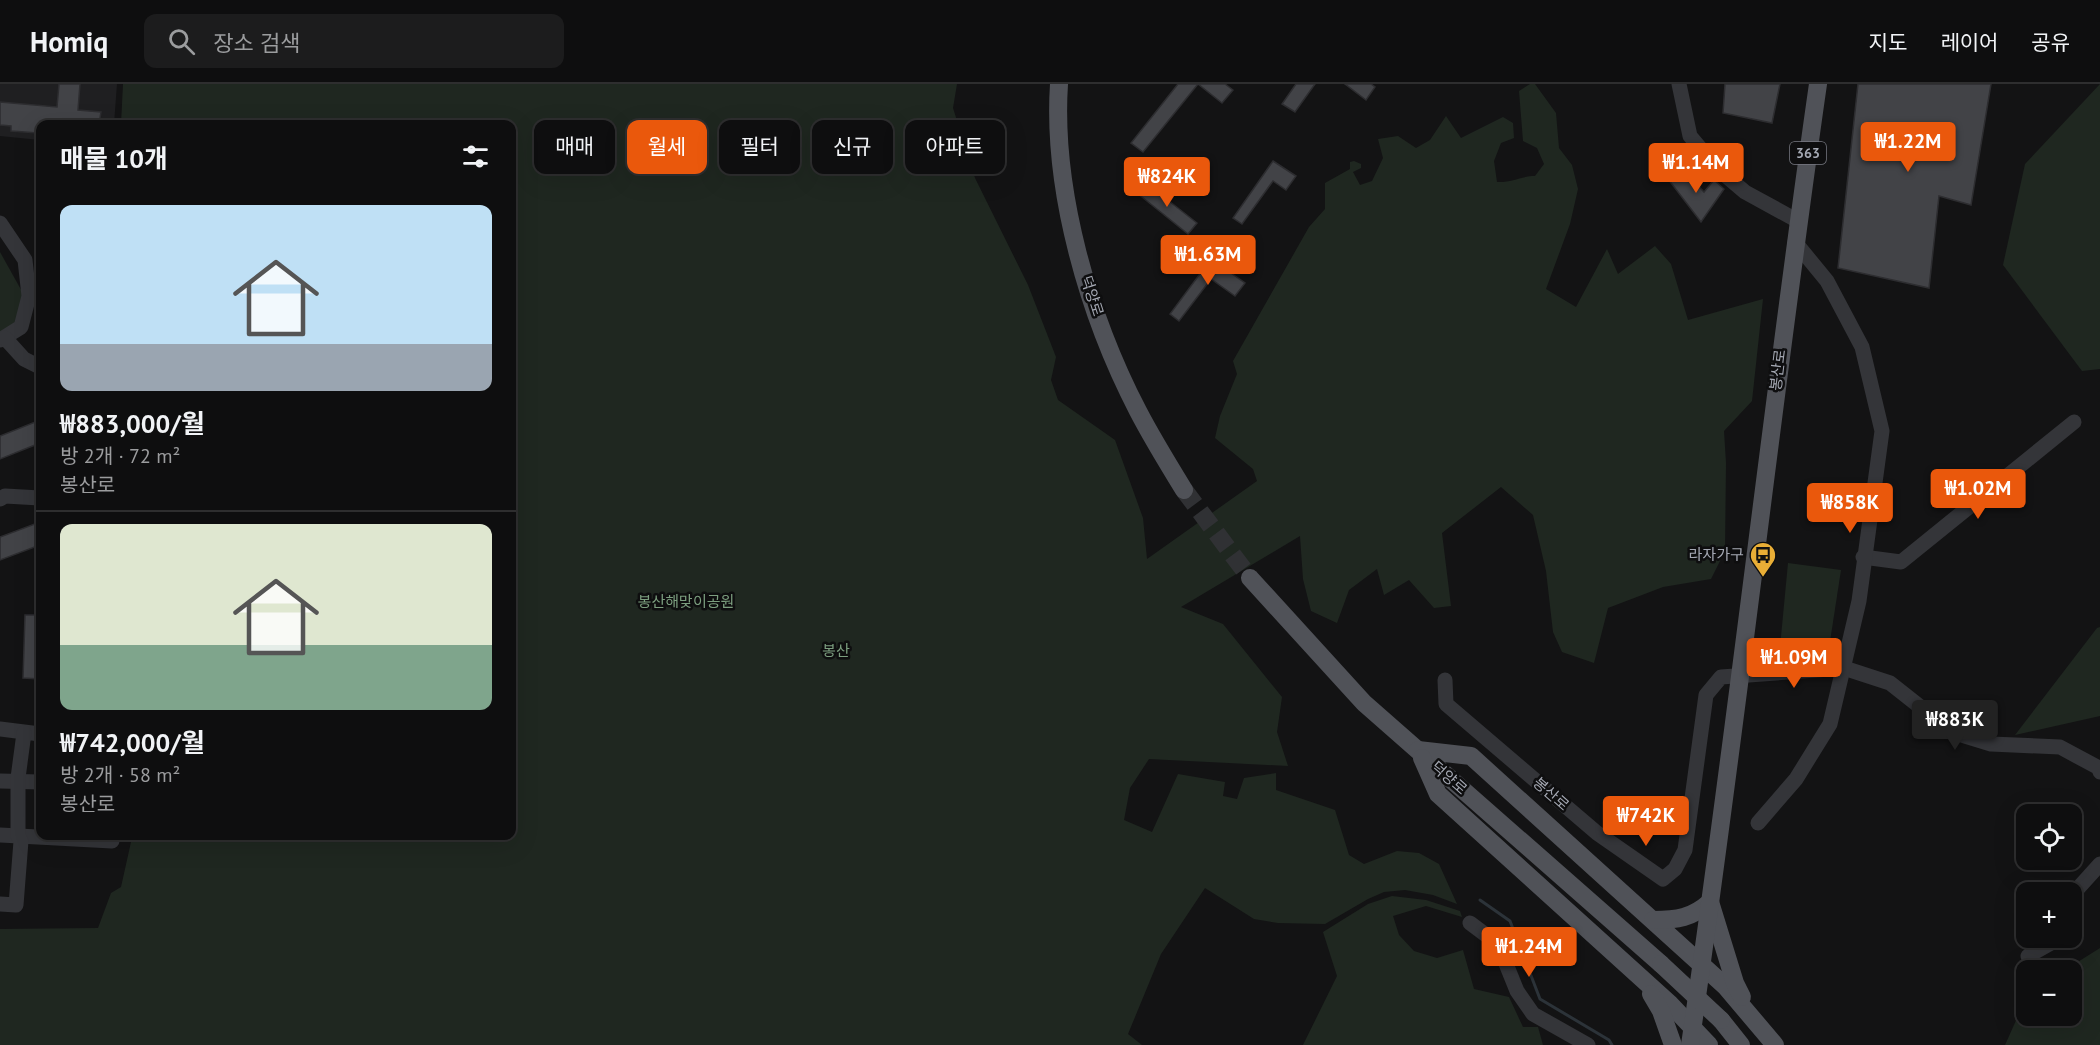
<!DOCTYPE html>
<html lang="ko">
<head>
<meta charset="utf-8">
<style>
	:root { --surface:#0e0e0f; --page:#1c1c1d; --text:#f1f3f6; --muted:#9b9c9e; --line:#2e2e2f; --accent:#ea580c }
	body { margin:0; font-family:"PT Sans","Noto Sans KR",sans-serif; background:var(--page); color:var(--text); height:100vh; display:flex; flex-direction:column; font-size:22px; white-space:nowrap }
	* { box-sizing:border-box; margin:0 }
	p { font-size:20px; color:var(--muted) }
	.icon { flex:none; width:33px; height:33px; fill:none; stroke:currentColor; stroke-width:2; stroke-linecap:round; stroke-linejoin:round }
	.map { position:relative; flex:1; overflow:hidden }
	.drawer { position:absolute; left:36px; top:36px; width:480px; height:720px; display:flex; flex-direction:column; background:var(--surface); border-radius:12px; box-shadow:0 6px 24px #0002,0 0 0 2px var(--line) }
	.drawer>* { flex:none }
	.guide { position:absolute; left:534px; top:36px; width:570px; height:54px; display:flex; gap:12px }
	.buttons { position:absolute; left:2016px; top:720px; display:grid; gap:12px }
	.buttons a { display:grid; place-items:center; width:66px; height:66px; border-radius:12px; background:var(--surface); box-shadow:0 6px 24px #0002,0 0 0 2px var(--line); font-size:30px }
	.price { position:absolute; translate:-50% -51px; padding:0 14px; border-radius:6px; background:var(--accent); color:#fff; font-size:20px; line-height:39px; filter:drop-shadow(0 2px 3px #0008) }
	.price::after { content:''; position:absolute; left:50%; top:36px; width:18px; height:14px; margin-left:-9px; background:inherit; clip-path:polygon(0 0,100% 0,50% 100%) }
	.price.active { background:#222; color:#fff }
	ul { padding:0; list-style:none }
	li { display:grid; align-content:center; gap:12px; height:318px; padding:0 24px }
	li+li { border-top:2px solid var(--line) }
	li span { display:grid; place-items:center; height:186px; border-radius:12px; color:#555 }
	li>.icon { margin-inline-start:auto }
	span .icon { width:108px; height:108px; fill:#fffc; stroke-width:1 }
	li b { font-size:26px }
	h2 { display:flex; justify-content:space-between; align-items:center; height:72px; padding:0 24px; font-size:26px }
	.tag { padding:0 21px; border-radius:12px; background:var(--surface); box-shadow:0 6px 24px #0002,0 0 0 2px var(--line); font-size:21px; line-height:54px }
	.tag.active { background:var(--accent); color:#fff }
	header { display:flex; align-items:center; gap:36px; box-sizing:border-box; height:84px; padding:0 30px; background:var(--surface); border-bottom:2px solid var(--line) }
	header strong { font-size:28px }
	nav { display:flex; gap:33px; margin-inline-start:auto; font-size:21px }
	.search { width:420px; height:54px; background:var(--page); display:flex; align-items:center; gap:15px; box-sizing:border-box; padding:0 21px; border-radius:12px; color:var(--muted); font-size:22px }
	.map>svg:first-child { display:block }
	.built { fill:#1f1f21 }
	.green { fill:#1f2720 }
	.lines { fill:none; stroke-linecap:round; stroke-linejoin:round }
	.stream { stroke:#2c3339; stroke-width:3 }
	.building { fill:#424347; stroke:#2d2d30; stroke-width:1.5 }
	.major-tunnel { stroke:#303134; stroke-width:18; stroke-dasharray:18 9; stroke-linecap:butt }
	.minor { stroke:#343539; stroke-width:15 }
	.major { stroke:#505258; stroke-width:18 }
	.major-bridge { stroke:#505258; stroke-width:18 }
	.labels { text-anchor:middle; stroke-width:5; stroke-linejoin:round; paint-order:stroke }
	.shield { fill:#0e0e0f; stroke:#787a82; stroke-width:1.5 }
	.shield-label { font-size:14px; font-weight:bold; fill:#a5a9b4 }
	.street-label { font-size:15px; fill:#a5a9b4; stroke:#0e0e0f }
	.poi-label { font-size:15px; fill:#a5a9b4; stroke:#0e0e0f; text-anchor:end }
	.park-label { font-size:15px; fill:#7c9e7f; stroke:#0e0e0f }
</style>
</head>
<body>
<header>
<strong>Homiq</strong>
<div class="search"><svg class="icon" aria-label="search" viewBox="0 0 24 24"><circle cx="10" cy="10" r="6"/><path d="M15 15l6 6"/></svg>장소 검색</div>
<nav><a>지도</a><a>레이어</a><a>공유</a></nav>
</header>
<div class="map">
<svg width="2100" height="961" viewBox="0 0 2100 961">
	<rect width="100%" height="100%" fill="#131314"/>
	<!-- built -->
	<path class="built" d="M 0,0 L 117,0 L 114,40 L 40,40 L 40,56 L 0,52 Z"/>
	<!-- green -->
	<g class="green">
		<path d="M 123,0 L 957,0 L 953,24 L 975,94 L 1028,201 L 1056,273 L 1051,296 L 1058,316 L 1115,356 L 1143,434 L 1147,475 L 1257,397 L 1253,385 L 1215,354 L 1220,332 L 1237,290 L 1233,277 L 1309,143 L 1325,125 L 1325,99 L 1350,85 L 1350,78 L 1354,77 L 1361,80 L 1361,84 L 1353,88 L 1360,101 L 1372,97 L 1383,74 L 1378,55 L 1398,52 L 1416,64 L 1430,56 L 1446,32 L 1461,54 L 1503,33 L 1513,39 L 1514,54 L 1501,59 L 1494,77 L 1497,98 C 1511,99 1521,92 1535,92 L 1544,80 L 1537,64 L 1523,57 L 1519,7 L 1530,0 L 1535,0 L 1556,29 L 1559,64 L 1572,81 L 1578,105 L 1570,140 L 1546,205 L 1576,223 L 1607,165 L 1618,190 L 1655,162 L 1671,180 L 1688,236 L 1763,215 L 1752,317 L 1724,347 L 1726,379 L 1725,467 L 1711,495 L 1663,503 L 1608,524 L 1594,579 L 1562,568 L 1553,548 L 1546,487 L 1533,431 L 1501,403 L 1442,449 L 1451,522 L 1434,524 L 1409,496 L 1384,511 L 1377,485 L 1349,506 L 1337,539 L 1311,527 L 1303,495 L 1300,452 L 1181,523 L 1223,540 L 1282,613 L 1277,648 L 1288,682 L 1149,675 L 1130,704 L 1124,736 L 1152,748 L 1178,690 L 1225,698 L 1223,712 L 1237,715 L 1244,694 L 1276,689 L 1276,706 L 1335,726 L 1349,771 L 1364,780 L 1397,767 L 1419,769 L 1439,780 L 1457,820 L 1433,811 L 1405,806 L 1384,808 L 1368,815 L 1325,840 L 1278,839 L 1254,835 L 1205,804 L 1161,870 L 1128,950 L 1142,961 L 0,961 L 0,845 L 98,844 L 111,809 L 121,803 L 131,758 L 169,754 L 169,752 L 512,752 L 512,40 L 121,40 Z"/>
		<path d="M 2100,0 L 2100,285 L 2082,287 L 2003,181 L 2025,80 Z"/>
		<path d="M 0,168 L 24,211 L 16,239 L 0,256 Z"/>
		<path d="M 1788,479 L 1841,486 L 1829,564 L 1780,563 Z"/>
		<path d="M 2100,543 L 2100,632 L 2015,651 L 2097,544 Z"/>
		<path d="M 1392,812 L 1426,816 L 1460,827 L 1462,833 L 1426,822 L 1393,832 L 1399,851 L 1414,867 L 1437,874 L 1463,866 L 1474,905 L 1509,913 L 1523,943 L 1538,943 L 1543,961 L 1303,961 L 1337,892 L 1323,848 L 1368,820 Z"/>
		<path d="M 2100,864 L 2100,961 L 2005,961 L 2018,932 L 2026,923 L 2026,932 L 2072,932 L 2072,886 L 2065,886 Z"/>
	</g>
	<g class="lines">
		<!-- stream -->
		<path class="stream" d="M 1480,816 L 1510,837 L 1540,915 L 1609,956 L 1612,961"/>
	</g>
	<!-- building -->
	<g class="building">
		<path d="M 59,0 L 80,0 L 78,26 L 101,28 L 99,40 L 40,40 L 38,49 L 11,47 L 11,42 L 0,41 L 0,18 L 57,23 Z"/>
		<path d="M 1178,0 L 1225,0 L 1233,6 L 1222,19 L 1198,0 L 1143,68 L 1131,59 Z"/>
		<path d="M 1296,0 L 1315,0 L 1295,28 L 1282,20 Z"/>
		<path d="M 1345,0 L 1371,0 L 1375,3 L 1366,16 Z"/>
		<path d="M 1725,0 L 1780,0 L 1772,39 L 1723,29 Z"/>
		<path d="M 1858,0 L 1991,0 L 1971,121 L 1939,112 L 1929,204 L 1838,184 Z"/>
		<path d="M 1273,77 L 1296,92 L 1286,106 L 1273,97 L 1242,140 L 1233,134 Z"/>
		<path d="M 1683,85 L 1704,108 L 1714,96 L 1724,105 L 1701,138 L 1668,95 Z"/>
		<path d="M 1146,99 L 1197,139 L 1188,150 L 1137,109 Z"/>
		<path d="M 1211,175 L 1245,199 L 1235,212 L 1211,195 L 1179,237 L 1170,230 Z"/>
		<path d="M 40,336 L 40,350 L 37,351 L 40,359 L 0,375 L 0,352 Z"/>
		<path d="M 40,438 L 40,461 L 0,476 L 0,453 Z"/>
		<path d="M 25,531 L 40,531 L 40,595 L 23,594 Z"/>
	</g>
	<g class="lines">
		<!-- major-tunnel -->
		<path class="major-tunnel" d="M 1184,406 L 1250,494"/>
		<!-- minor -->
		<g class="minor">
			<path d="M 1679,0 L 1690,52 L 1718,85 L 1745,108 L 1798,137"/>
			<path d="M 0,139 L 25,176 L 29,212 L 21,243 L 0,256"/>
			<path d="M 5,254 L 24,275 L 40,283"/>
			<path d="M 0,415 L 5,412 L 40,414"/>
			<path d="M 1863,473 L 1901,478 L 2074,338"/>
			<path d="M 1445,596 L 1446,620 L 1597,749 L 1663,795 L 1675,785 L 1685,766 L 1706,611 L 1721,593 L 1844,584 L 1890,599 L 1952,648 L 1991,660 L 2060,663 L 2099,684 L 2100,688"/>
			<path d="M 0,645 L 40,650"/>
			<path d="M 0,697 L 40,698"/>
			<path d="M 1758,739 L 1796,695 L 1830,640 L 1859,517 L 1882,347 L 1862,263 L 1827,197 L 1795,158"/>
			<path d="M 0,751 L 112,757"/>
			<path d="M 2072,811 L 2100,780"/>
			<path d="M 0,820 L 16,821 L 21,757 L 18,752 L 18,694 L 24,649"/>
			<path d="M 1470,839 L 1498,860 L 1517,907 L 1533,930 L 1588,961"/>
			<path d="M 2028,872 L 2060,854"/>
		</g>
		<!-- major -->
		<g class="major">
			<path d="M 1059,0 C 1052,107 1089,233 1138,327 C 1152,354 1168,380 1184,406"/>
			<path d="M 1250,494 L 1364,619 L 1661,880"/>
			<path d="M 1418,666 L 1471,672 L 1725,902 L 1775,961"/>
			<path d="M 1422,674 L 1438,710 L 1670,920 L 1709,961"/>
			<path d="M 1653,836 C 1677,836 1692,834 1710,818 L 1735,899 L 1742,913"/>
			<path d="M 1651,910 L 1661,927 L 1673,961"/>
			<path d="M 1721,936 L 1741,961"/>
			<path d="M 1690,961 C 1737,641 1772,320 1818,0"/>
		</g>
		<!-- major-bridge -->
		<path class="major-bridge" d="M 1661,880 L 1721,936"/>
	</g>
	<!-- icons -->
	<defs>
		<g id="bus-pin" transform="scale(1.35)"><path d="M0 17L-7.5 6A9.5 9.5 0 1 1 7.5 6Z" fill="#e9ae36" stroke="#0e0e0f"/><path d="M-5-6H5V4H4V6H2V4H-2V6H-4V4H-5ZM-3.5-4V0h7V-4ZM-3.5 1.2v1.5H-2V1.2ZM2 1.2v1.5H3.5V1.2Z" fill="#111"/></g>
	</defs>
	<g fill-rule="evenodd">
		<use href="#bus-pin" x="1763" y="471"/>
	</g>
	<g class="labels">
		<!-- shield labels -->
		<rect class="shield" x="1790" y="58" width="36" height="22" rx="4.5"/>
		<g class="shield-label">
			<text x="1808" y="74">363</text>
		</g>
		<!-- street labels -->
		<g class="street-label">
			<text transform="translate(1092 212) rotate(72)" y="5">덕양로</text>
			<text transform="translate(1778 286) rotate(-83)" y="5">봉산로</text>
			<text transform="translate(1449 694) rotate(41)" y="5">덕양로</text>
			<text transform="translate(1551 710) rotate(41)" y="5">봉산로</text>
		</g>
		<!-- poi labels -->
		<g class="poi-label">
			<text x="1744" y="476">라자가구</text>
		</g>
		<!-- park labels -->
		<g class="park-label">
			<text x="686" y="523">봉산해맞이공원</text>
			<text x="836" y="572">봉산</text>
		</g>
	</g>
</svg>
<div class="buttons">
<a><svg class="icon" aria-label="locate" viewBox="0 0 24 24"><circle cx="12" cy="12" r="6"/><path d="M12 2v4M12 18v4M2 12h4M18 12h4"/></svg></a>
<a>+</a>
<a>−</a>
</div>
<b class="price" style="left:1908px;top:89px">₩1.22M</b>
<b class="price" style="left:1696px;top:110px">₩1.14M</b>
<b class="price" style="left:1167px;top:124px">₩824K</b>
<b class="price" style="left:1208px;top:202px">₩1.63M</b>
<b class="price" style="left:1978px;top:436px">₩1.02M</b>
<b class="price" style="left:1850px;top:450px">₩858K</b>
<b class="price" style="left:1794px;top:605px">₩1.09M</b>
<b class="price active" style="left:1955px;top:667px">₩883K</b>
<b class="price" style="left:1646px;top:763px">₩742K</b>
<b class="price" style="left:1529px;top:894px">₩1.24M</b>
<div class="guide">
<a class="tag">매매</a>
<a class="tag active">월세</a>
<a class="tag">필터</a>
<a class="tag">신규</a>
<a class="tag">아파트</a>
</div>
<section class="drawer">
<h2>매물 10개<svg class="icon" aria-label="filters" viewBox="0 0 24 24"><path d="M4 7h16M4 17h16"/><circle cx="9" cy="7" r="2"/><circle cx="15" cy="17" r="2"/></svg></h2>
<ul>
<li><span style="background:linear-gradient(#bfe0f5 75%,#9aa5b1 0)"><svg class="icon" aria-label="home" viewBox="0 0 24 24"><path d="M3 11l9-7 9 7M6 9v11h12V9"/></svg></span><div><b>₩883,000/월</b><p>방 2개 · 72 m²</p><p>봉산로</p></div></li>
<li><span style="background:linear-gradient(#dfe7d0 65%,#7fa58c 0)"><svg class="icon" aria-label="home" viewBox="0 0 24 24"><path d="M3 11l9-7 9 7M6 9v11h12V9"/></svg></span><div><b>₩742,000/월</b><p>방 2개 · 58 m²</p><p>봉산로</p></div></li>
</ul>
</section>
</div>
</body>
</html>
